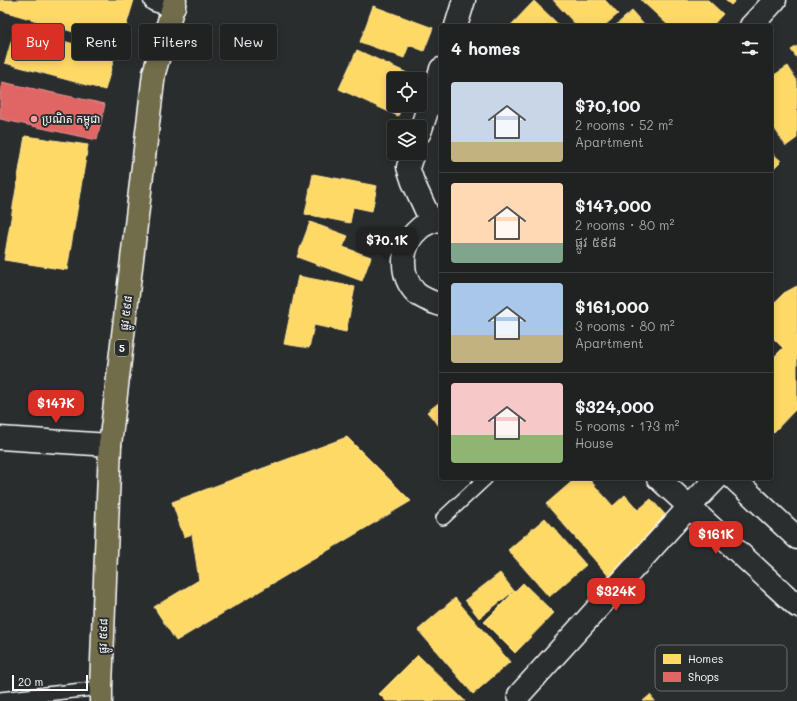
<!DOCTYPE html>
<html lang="en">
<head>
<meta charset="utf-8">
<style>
	:root { --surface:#202222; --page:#2d2f2f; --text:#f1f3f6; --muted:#a2a4a5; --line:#3d3f40; --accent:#d93025 }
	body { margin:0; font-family:Mali,"Noto Sans Khmer",sans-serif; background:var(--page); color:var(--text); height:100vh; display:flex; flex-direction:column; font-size:15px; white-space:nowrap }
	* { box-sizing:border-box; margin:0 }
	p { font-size:13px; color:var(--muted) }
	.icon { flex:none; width:22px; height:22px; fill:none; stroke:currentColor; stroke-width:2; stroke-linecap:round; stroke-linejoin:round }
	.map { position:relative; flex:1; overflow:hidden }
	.panel { position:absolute; left:439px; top:24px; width:334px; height:456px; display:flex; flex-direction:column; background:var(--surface); border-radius:4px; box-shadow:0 2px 10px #0003,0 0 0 1px var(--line) }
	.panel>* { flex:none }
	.top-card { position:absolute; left:12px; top:24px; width:367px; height:36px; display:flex; gap:8px }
	.tools { position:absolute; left:387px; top:72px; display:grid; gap:8px }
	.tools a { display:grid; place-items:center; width:40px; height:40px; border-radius:4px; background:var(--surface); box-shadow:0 2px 10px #0003,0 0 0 1px var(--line); font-size:20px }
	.scale { position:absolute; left:12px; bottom:10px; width:76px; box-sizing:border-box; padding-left:4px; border:2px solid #fff; border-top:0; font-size:11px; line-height:14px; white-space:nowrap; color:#fff; -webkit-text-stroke:3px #2a2d2e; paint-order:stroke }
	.price { position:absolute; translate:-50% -34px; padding:0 9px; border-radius:8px; background:var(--accent); color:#fff; font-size:13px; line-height:26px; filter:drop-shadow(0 1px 2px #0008) }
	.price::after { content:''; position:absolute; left:50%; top:24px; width:12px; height:9px; margin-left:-6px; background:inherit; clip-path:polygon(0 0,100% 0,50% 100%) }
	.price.active { background:#222; color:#fff }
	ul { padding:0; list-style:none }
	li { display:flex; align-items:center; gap:12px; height:100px; padding:0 12px }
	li+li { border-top:1px solid var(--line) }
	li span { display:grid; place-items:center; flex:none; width:112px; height:80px; border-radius:4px; color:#555 }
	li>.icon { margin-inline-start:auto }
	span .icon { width:48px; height:48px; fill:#fffc; stroke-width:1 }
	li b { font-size:17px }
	h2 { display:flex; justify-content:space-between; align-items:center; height:48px; padding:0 12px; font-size:17px }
	.pill { padding:0 14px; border-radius:4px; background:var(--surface); box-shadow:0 2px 10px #0003,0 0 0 1px var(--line); font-size:14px; line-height:36px }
	.pill.active { background:var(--accent); color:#fff }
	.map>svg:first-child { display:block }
	.homes { fill:#ffd966; stroke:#ffe494 }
	.shops { fill:#e06666; stroke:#e99494 }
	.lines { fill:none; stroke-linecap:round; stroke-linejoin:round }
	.service-casing { stroke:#fff; stroke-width:16 }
	.minor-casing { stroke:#fff; stroke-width:25 }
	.primary-casing { stroke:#fff; stroke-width:25 }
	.service { stroke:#2a2d2e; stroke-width:13 }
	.minor { stroke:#2a2d2e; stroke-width:22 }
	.primary { stroke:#716d4b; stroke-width:22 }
	.poi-dot { fill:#ff9aa2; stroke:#2a2d2e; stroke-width:1.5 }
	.labels { text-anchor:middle; stroke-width:4; stroke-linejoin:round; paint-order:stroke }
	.shield { fill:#2a2d2e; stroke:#bfc0c0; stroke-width:1 }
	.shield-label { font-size:10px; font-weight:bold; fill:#fff }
	.poi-label { font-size:11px; fill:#fff; stroke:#2a2d2e; text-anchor:start }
	.street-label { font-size:11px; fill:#fff; stroke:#2a2d2e }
	.key { fill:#2a2d2e; stroke:#6a6c6d; stroke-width:1 }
	.key-label { font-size:11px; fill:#fff }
</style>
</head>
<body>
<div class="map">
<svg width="797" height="701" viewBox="0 0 797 701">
	<rect width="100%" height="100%" fill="#2a2d2e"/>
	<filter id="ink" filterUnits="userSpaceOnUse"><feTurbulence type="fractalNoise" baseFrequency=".025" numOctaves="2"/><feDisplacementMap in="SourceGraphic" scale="8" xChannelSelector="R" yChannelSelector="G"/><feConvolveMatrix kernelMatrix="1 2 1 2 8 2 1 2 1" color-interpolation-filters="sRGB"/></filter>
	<g filter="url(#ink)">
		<!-- homes -->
		<g class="homes">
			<path d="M 0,0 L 134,0 L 120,46 L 0,10 Z"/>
			<path d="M 553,0 L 605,0 L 618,14 L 604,26 L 577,26 Z"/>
			<path d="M 641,0 L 708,0 L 723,14 L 712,26 L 669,26 Z"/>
			<path d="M 725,0 L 736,0 L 731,5 Z"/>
			<path d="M 534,1 L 560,26 L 510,26 Z"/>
			<path d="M 373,6 L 433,28 L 424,51 L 409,45 L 404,58 L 360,42 Z"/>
			<path d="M 632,11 L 645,26 L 615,26 Z"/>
			<path d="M 15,28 L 115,55 L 105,90 L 5,63 Z"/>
			<path d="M 797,46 L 797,58 L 791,50 Z"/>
			<path d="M 357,50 L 416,77 L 415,79 L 394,79 L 394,105 L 403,105 L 398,116 L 339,89 Z"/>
			<path d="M 788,66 L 797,81 L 797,138 L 786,146 L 771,123 L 771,77 Z"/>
			<path d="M 25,136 L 88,145 L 67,270 L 4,260 Z"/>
			<path d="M 771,152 L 781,161 L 771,171 Z"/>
			<path d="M 313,174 L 377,186 L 372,211 L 353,207 L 350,223 L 305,214 Z"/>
			<path d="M 310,222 L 348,236 L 343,247 L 371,257 L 362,281 L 297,257 Z"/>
			<path d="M 298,276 L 355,287 L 346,332 L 314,325 L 309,348 L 284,344 Z"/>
			<path d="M 797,286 L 797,412 L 795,410 L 773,433 L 771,432 L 771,360 L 783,348 L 771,336 L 771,306 L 784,293 Z"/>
			<path d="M 441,401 L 441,428 L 427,412 Z"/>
			<path d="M 347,437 L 411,501 L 176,641 L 154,607 L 199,580 L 192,534 L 184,537 L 172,502 Z"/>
			<path d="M 576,478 L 588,478 L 613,506 L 625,495 L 638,510 L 651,499 L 670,520 L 635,550 L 640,555 L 612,580 L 546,504 Z"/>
			<path d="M 545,518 L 586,565 L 549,597 L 508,550 Z"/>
			<path d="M 500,573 L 514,591 L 479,618 L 465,600 Z"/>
			<path d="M 523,583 L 554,613 L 515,653 L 484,622 Z"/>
			<path d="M 455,598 L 510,662 L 473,694 L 418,630 Z"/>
			<path d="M 418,655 L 465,701 L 386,701 L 379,694 Z"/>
			<path d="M 650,695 L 655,701 L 643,701 Z"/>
		</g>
		<!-- shops -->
		<path class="shops" d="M 2,82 L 105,104 L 97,140 L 0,119 L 0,92 Z"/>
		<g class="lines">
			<!-- service casing -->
			<g class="service-casing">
				<g id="service">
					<path d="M 443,518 L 486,478"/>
					<path d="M 0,699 L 101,688"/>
				</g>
			</g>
			<!-- minor casing -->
			<g class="minor-casing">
				<g id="minor">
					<path d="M 155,0 L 174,6"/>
					<path d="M 456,26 L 464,0"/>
					<path d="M 751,26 L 775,0"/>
					<path d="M 420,132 L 441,69"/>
					<path d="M 413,153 L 408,167 L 413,182 L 431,221"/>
					<path d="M 441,219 C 433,221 425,223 419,229 C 400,245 399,275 416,293 C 423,299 432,302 441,305"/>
					<path d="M 0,438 L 110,445"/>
					<path d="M 658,478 L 797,606"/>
					<path d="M 733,478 L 797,538"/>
					<path d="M 519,695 L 689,507 L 717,478"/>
				</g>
			</g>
			<!-- primary casing -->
			<g class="primary-casing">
				<path id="primary" d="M 101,701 L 101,688 L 110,445 L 154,73 L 175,0"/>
			</g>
			<!-- service -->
			<use href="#service" class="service"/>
			<!-- minor -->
			<use href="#minor" class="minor"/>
			<!-- primary -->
			<use href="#primary" class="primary"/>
		</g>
	</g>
	<!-- markers -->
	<circle class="poi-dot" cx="34" cy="119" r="4"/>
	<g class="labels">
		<!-- shield labels -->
		<rect class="shield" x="115" y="340" width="14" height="16" rx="3"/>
		<g class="shield-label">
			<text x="122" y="352">5</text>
		</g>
		<!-- poi labels -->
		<g class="poi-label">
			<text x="42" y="123">ប្រណិត កម្ពុជា</text>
		</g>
		<!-- street labels -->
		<g class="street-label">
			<text transform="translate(126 313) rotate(-83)" y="4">ផ្លូវ ៥៩៨</text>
			<text transform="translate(103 636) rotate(-88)" y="4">ផ្លូវ ៥៩៨</text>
		</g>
	</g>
	<!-- legend -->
	<rect x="655" y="645" width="132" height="46" rx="6" class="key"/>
	<rect x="663" y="654" width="18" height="10" fill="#ffd966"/>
	<rect x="663" y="672" width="18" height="10" fill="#e06666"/>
	<g class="key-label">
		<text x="688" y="663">Homes</text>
		<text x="688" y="681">Shops</text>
	</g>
</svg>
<div class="tools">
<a><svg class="icon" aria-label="locate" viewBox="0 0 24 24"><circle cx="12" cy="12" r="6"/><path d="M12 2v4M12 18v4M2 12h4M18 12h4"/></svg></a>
<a><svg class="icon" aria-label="layers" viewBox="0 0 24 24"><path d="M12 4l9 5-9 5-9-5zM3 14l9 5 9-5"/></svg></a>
</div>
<div class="scale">20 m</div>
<b class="price active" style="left:387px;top:261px">$70.1K</b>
<b class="price" style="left:56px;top:424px">$147K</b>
<b class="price" style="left:716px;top:555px">$161K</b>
<b class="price" style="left:616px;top:612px">$324K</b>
<div class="top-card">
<a class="pill active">Buy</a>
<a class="pill">Rent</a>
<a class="pill">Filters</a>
<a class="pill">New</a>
</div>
<section class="panel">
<h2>4 homes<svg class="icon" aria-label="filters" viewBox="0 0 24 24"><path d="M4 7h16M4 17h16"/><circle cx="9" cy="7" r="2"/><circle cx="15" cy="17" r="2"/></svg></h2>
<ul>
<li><span style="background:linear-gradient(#c9d6e8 75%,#c2b280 0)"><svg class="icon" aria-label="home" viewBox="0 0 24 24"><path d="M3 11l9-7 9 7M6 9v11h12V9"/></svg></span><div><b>$70,100</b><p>2 rooms · 52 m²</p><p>Apartment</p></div></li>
<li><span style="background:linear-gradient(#ffd9b3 75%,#7fa58c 0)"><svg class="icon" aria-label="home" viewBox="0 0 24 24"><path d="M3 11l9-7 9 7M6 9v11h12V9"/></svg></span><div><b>$147,000</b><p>2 rooms · 80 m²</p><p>ផ្លូវ ៥៩៨</p></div></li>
<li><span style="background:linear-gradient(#a9c7e8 65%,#c2b280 0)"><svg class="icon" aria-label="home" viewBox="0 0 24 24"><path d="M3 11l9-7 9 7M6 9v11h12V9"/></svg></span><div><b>$161,000</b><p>3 rooms · 80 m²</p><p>Apartment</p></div></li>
<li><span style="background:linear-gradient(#f6c9c9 65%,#8fb573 0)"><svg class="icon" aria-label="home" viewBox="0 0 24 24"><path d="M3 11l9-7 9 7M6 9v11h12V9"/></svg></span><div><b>$324,000</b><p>5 rooms · 173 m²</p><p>House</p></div></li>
</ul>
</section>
</div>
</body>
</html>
